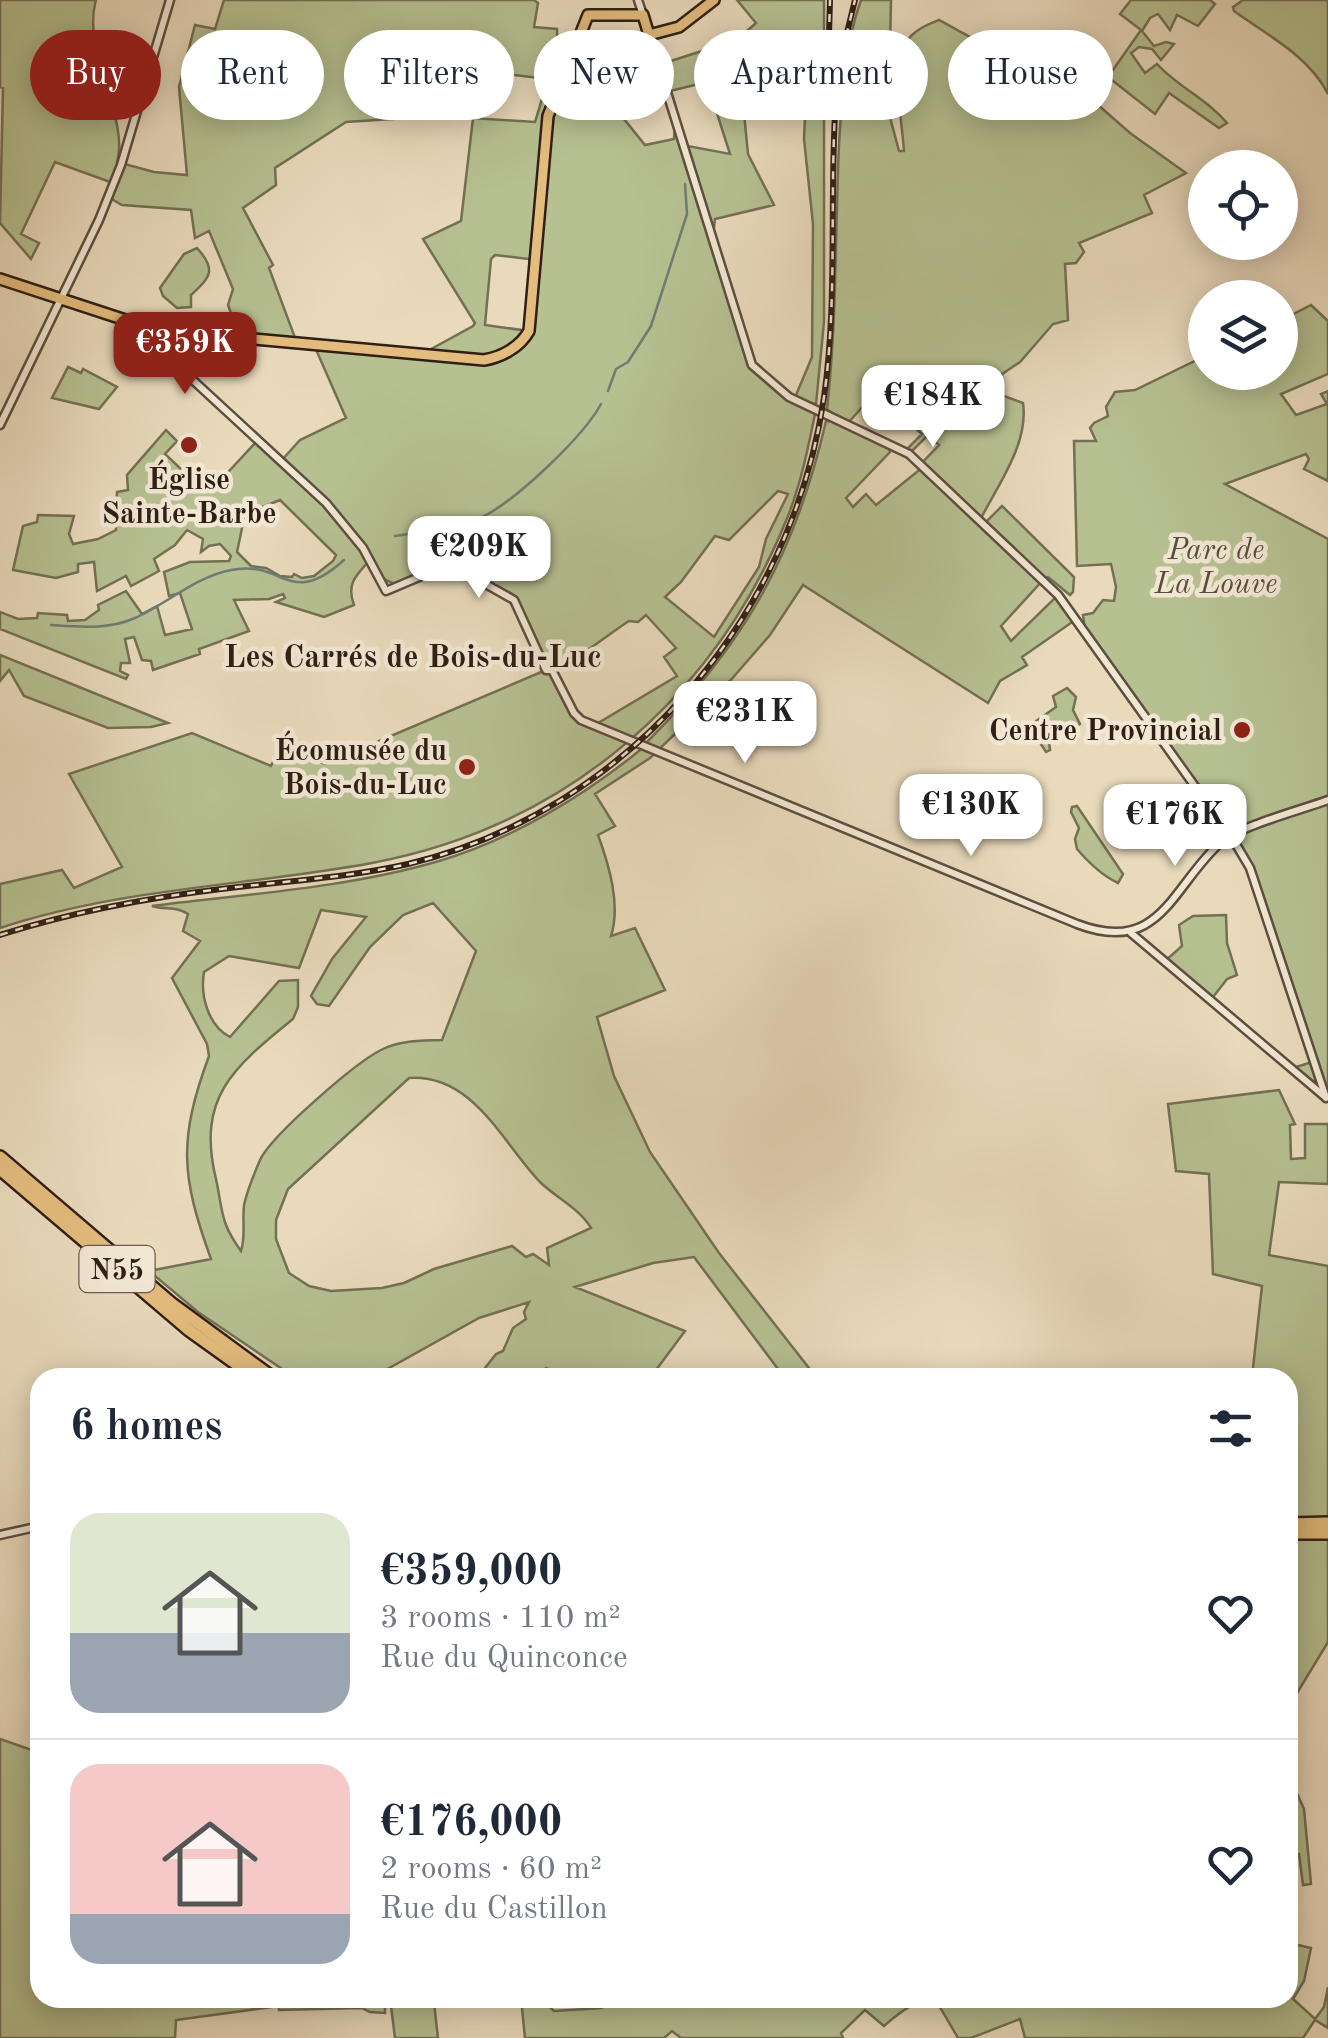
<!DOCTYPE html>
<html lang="en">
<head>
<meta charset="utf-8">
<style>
	:root { --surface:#fff; --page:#f6f6f7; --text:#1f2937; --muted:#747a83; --line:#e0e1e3; --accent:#8f2418 }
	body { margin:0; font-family:"Old Standard TT",serif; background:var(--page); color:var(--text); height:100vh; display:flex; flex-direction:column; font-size:38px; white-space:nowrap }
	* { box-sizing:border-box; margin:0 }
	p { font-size:32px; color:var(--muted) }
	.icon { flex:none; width:55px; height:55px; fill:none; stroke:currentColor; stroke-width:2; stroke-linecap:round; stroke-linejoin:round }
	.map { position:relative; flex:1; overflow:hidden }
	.side { position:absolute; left:30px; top:1368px; width:1268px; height:640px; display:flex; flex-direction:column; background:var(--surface); border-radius:30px; box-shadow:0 5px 25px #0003 }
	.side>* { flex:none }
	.banner { position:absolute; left:30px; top:30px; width:1270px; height:90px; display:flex; gap:20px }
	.tools { position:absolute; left:1188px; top:150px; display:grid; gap:20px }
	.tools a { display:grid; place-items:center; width:110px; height:110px; border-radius:50%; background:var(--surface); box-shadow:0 5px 25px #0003; font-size:50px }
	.price { position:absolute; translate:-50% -85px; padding:0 22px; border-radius:20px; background:#fff; color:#222; font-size:32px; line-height:65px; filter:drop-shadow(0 2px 5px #0008) }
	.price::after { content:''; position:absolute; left:50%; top:60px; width:30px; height:22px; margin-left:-15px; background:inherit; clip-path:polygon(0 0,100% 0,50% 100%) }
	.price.active { background:var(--accent); color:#fff }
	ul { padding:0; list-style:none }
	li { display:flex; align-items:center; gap:30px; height:250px; padding:0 40px }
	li+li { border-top:2px solid var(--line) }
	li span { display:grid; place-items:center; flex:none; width:280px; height:200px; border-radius:30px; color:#555 }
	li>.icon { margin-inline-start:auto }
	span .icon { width:120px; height:120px; fill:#fffc; stroke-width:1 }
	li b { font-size:42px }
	h2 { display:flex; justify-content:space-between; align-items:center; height:120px; padding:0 40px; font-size:42px }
	.pill { padding:0 35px; border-radius:45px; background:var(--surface); box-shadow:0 5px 25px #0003; font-size:35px; line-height:90px }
	.pill.active { background:var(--accent); color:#fff }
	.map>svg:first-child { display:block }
	.green { fill:#b6c091; stroke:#737054; stroke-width:2.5; fill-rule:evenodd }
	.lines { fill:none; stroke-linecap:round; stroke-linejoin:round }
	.stream { stroke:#6e7d71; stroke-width:2.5 }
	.minor-casing { stroke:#5e4e40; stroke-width:11 }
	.major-casing { stroke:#301f16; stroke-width:14 }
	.highway-casing { stroke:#301f16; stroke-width:16 }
	.minor { stroke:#f1e7d3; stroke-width:6 }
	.major { stroke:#e4bd7e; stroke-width:9 }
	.highway { stroke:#e4bd7e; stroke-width:11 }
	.rail-casing { stroke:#301f16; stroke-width:6 }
	.rail { stroke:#f1e7d3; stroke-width:2.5; stroke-dasharray:8; stroke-linecap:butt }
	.poi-dot { fill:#8f2418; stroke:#f1e7d3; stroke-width:4 }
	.labels { text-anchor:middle; stroke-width:9; stroke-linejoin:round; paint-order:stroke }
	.shield { fill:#f1e7d3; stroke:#6a5b4f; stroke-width:2.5 }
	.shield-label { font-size:28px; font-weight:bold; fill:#301f16 }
	.poi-label { font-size:30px; font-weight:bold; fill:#301f16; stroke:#f1e7d3; text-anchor:end }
	.park-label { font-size:30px; font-style:italic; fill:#584f3b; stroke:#f1e7d3 }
	.neighbourhood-label { font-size:32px; font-weight:bold; fill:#301f16; stroke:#f1e7d3 }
</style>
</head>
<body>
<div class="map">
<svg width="1328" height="2038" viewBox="0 0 1328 2038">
	<rect width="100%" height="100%" fill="#e9dabc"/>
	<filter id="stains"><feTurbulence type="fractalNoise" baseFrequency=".002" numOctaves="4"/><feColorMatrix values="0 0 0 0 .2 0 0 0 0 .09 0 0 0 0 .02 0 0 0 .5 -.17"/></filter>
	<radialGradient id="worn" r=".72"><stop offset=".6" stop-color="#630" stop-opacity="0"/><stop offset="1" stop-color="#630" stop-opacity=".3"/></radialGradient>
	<!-- green -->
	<g class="green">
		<path d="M 0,0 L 96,0 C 81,54 130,118 117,162 L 154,172 L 187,175 L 179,87 L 195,25 L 215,29 L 224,0 L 534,0 L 538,3 L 534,27 L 557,29 L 558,58 L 614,74 L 616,109 L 645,145 L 674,139 L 675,121 L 682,145 L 730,154 L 707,82 L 666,92 L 658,65 L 702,51 L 713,61 L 756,23 L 737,0 L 824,0 L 824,322 L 816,404 L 797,402 L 815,414 C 808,448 801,483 788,516 C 716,697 565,827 372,863 C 247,886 121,888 0,928 L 0,884 L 62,870 L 74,888 L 122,867 L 69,774 L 192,733 L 271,766 L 281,746 L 325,764 L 546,670 L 514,600 L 450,564 L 399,586 L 379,577 L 370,560 C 356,575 346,584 354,605 L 324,617 L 276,602 L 285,598 L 283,594 L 269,599 L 234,600 L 249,631 L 199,649 L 200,654 L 153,670 L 151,661 L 142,660 L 134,637 L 125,639 L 130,663 L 121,663 L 120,671 L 128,675 L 126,679 L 0,629 L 0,612 L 18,619 L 37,618 L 38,613 L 67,615 L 68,621 L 85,620 L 99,610 L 98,605 L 126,591 L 142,614 L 157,606 L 165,635 L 192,629 L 180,593 L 169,596 L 164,572 L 190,562 L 229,561 L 231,556 L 220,544 L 209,546 L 201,552 L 203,539 L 187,530 L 175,545 L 154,559 L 159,571 L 131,586 L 126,576 L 97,591 L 94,562 L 78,564 L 78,572 L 56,578 L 13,570 L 23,526 L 37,522 L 38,515 L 74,516 L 69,534 L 73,544 L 98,539 L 116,530 L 117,492 L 128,490 L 127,475 L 166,430 L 177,441 L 165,454 L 202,489 L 217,484 L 258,440 L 281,461 L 300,440 L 346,418 L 314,345 L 422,354 L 473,326 L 475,323 L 423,239 L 461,221 L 473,118 L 535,122 L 548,79 L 474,70 L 469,114 L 346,122 L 275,168 L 276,185 L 243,208 L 273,265 L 269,268 L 297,343 L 240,338 L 228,305 L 233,289 L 209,231 L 195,238 L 191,210 L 122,205 L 108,197 L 113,183 L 55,162 L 21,234 L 39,243 L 31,259 L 0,223 L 3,88 L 0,87 ZM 789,58 L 795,78 L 807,78 L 804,139 L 813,224 L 812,357 L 794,400 L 747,357 L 712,244 L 715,219 L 774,205 L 748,154 L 741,82 L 774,80 L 773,60 ZM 495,255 L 537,260 L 529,331 L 485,325 L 491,259 ZM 778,491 L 788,494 L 766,539 L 759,567 L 714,637 L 665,597 L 681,582 L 715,536 L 729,540 ZM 280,500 L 336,555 L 333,561 L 314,576 L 302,578 L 294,574 L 292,577 L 280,576 L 266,568 L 251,566 L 237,552 L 245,514 ZM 646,615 L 676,648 L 664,657 L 677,676 L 593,726 L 574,713 L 553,670 C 580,659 604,637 629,621 L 638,622 Z"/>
		<path d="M 861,0 L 891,0 L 890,49 L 894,62 L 882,87 L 899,151 L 904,151 C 902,122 891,66 907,41 C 914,30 927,25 939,20 L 972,38 L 1054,70 L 1058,65 L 1055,53 L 1071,49 L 1090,54 L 1081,65 L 1072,69 L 1059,65 L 1065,76 L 1130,133 L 1186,173 L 1144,195 L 1152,213 L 1079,243 L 1084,252 L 1076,263 L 1065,264 L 1068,320 L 1053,324 L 1020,362 L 995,379 L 987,390 L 1023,403 C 1029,443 998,485 980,520 L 985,523 L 1002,506 L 1074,577 L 1073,592 L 1070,595 L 1048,577 L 1043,580 L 1001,626 L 1011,641 L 1058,595 L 1078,618 L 1022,657 L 1027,665 L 1000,681 L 988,703 L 803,585 L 770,635 L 730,681 L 650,758 L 595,794 L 615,826 L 598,835 C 609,865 621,905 611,936 L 635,928 L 665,990 L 597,1017 L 614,1076 L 650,1152 L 719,1253 L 816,1377 L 784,1377 L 694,1257 L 653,1263 L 575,1287 L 685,1331 L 650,1378 L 567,1377 L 546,1368 L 539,1377 L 478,1377 L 496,1354 L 503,1351 L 513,1328 L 526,1319 L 524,1312 L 529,1302 L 479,1318 L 373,1377 L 294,1377 L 198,1312 L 149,1271 L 211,1259 C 181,1176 178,1140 209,1056 L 207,1044 L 172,978 L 200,941 L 183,931 L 188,914 C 176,906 165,910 152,906 C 247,894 347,888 439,861 C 513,839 586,795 645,746 L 652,747 L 646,743 C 744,645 795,556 826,421 L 845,423 L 827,409 C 837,322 835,233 839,145 C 842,96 844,47 861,0 ZM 875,393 L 922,434 L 905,451 L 909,454 L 928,435 L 939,445 L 921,464 L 923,467 L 876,505 L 866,494 L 853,507 L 846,498 L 890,452 L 890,443 L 848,423 ZM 433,903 L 476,951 L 442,1040 C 421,1041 400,1040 381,1050 C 355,1063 271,1136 260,1160 C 254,1174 247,1191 244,1205 C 242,1221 246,1235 241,1251 C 220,1222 223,1212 216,1179 C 196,1097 234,1067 293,1019 L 298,1007 L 298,980 L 279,981 L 230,1037 C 208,1026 200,995 204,972 L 229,956 L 299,968 L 321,910 L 366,917 L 332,959 L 311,996 L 317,1004 L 329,1006 L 370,947 L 403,915 ZM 409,1078 C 473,1074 502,1142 539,1181 C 556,1198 579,1208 591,1228 L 547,1248 L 549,1265 L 533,1254 L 526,1257 L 512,1246 L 434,1269 L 404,1283 L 382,1288 L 331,1291 L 309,1286 L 289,1273 L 276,1239 L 276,1220 L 288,1189 Z"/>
		<path d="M 1131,0 L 1210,0 L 1215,4 L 1198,26 L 1177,15 L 1170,30 L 1158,14 L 1150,18 L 1142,31 L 1154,46 L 1166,42 L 1174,44 L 1161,60 L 1152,49 L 1139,47 L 1131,53 L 1145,73 L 1157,64 C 1178,87 1207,99 1227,123 L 1219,128 L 1169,93 L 1155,114 L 1108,77 L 1141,30 L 1120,14 Z"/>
		<path d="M 1243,0 L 1328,0 L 1328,94 C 1309,56 1267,35 1234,11 L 1233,7 Z"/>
		<path d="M 197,248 C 218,271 209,278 191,295 L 191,307 L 177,308 L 163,296 L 160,288 L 184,254 Z"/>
		<path d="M 1311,305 L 1328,321 L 1328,374 L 1281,394 L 1296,415 L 1327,404 L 1321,394 L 1328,391 L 1328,481 L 1304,469 L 1309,459 L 1306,454 L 1225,484 L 1328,539 L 1328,1100 L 1317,1077 L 1312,1084 L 1290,1069 L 1312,1062 L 1250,868 L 1085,629 L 1083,615 L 1093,613 L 1103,600 L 1114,601 L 1116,587 L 1111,564 L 1077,566 L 1074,441 L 1096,441 L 1090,428 L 1094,423 L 1108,416 L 1106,407 L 1115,392 L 1135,390 L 1205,356 L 1205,372 L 1280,372 L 1280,321 Z"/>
		<path d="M 68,367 L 81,373 L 83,369 L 117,387 L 99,409 L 52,398 Z"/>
		<path d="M 0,655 L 168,723 L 151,727 L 108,728 L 24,696 L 9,670 L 0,681 Z"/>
		<path d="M 1067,688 L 1076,697 L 1073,710 L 1080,724 L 1049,741 L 1050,750 L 1046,752 L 1029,726 L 1056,707 L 1053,696 Z"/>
		<path d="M 1077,806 L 1123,874 L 1118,883 C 1101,875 1089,863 1077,849 L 1075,839 L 1079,828 L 1071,812 L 1072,807 Z"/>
		<path d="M 1226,915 L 1227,943 L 1237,975 L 1227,979 L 1210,1001 L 1165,961 L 1182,946 L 1179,925 L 1193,916 Z"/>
		<path d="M 1279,1090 L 1295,1124 L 1290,1125 L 1291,1159 L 1305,1158 L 1305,1124 L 1328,1124 L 1328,1184 L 1279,1182 L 1269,1255 L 1328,1266 L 1328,1518 L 1288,1519 L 1288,1378 L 1252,1377 L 1262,1286 L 1213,1274 L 1209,1174 L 1176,1171 L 1168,1104 Z"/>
		<path d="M 1288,1536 L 1328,1536 L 1328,1642 L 1288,1708 Z"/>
		<path d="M 0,1739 L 40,1753 L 40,1998 L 213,1998 L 213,2002 L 228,2005 L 303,1998 L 385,1998 L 385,2013 L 370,2012 L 362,2008 L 279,2010 L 279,2006 L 176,2020 L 175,2038 L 0,2038 Z"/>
		<path d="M 1288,1773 L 1304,1809 L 1311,1884 L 1303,1885 L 1299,1854 L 1288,1855 Z"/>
		<path d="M 1298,1945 L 1311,1948 L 1304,1981 L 1293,1999 L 1315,2019 L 1324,2007 L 1328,1987 L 1328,2028 L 1315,2020 L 1303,2038 L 1025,2038 L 1020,2019 L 971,2038 L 958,2038 L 937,2002 C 916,1998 899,2013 884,2026 L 865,2010 L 841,2033 L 843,2038 L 681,2038 L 672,2031 L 664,2038 L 525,2038 L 521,1998 L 540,1998 L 554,2011 L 601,2008 L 610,2004 L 659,1998 L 1288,1998 L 1288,1976 L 1292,1976 L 1294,1950 Z"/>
		<path d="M 390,1998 L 474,1998 L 434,2003 L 438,2038 L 395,2038 Z"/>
	</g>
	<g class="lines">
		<!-- stream -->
		<g class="stream">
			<path d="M 608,391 L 616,369 L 628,362 L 651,326 L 687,214 L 685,184"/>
			<path d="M 395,536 C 424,531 461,529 488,514 C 521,495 583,437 601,404"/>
			<path d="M 51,625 C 79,627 108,630 135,618 C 167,604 195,577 231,570 C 285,559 288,610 344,560"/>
		</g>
		<!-- minor casing -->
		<g class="minor-casing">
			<g id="minor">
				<path d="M 638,0 L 643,15"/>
				<path d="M 649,35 L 752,365 L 789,397 L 909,454 L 1058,595 L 1234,841 L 1250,868 L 1326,1098"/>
				<path d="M 131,323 L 326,503 L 363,548 L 386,591 L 450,564 L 514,600 L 546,670 L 552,670 L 574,713 L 581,720 L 1077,924 C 1161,956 1171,887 1221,842 C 1237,827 1304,809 1328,800"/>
				<path d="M 0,425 L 99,220 L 121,165 L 170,0"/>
				<path d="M 1131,933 L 1324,1096"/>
				<path d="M 0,1535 L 40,1526"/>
			</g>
		</g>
		<!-- major casing -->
		<g class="major-casing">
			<path id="major" d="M 0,279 L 156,330 L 484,360 C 502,357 520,347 529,331 L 548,116 L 588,15 L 643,15 L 649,35 L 679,27 L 714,0"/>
		</g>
		<!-- highway casing -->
		<g class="highway-casing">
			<g id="highway">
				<path d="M 0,1157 L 172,1304 L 273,1378"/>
				<path d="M 0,1169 L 189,1330 L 256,1378"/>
				<path d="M 1288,1524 L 1328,1523"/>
				<path d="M 1288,1533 L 1328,1533"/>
			</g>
		</g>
		<!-- minor -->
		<use href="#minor" class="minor"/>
		<!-- major -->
		<use href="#major" class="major"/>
		<!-- highway -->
		<use href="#highway" class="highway"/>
		<!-- rail casing -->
		<g class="rail-casing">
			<g id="rail">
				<path d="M 828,70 L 830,0"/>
				<path d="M 0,935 C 72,912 146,898 221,889 C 283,881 346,878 408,864 C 628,811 792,618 824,397 C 838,298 829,196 836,96 L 842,53 L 855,0"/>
			</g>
		</g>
		<!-- rail -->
		<use href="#rail" class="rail"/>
	</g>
	<!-- markers -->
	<g class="poi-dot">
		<circle cx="189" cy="445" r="10"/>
		<circle cx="1242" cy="730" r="10"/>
		<circle cx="467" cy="767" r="10"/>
	</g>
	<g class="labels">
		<!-- shield labels -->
		<rect class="shield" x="79.5" y="1246" width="75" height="46" rx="8"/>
		<g class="shield-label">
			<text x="117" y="1279">N55</text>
		</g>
		<!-- poi labels -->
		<g class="poi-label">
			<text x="189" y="489" text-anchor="middle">Église<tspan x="189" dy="34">Sainte-Barbe</tspan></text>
			<text x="1222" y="740">Centre Provincial</text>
			<text x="447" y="760">Écomusée du<tspan x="447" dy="34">Bois-du-Luc</tspan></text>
		</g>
		<!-- park labels -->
		<g class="park-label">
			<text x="1216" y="559">Parc de<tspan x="1216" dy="34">La Louve</tspan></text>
		</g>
		<!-- neighbourhood labels -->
		<g class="neighbourhood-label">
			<text x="413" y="667">Les Carrés de Bois-du-Luc</text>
		</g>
	</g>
	<rect width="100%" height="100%" filter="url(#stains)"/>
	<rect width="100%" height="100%" fill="url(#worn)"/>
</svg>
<div class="tools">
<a><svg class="icon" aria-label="locate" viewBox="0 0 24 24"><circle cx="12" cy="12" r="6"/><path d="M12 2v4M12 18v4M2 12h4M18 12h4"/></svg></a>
<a><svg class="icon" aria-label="layers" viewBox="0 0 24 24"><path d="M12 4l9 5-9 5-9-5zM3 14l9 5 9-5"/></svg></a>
</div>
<b class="price active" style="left:185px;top:397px">€359K</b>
<b class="price" style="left:933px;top:450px">€184K</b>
<b class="price" style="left:479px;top:601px">€209K</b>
<b class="price" style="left:745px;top:766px">€231K</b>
<b class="price" style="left:971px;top:859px">€130K</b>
<b class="price" style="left:1175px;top:869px">€176K</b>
<div class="banner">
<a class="pill active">Buy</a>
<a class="pill">Rent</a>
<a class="pill">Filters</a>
<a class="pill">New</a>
<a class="pill">Apartment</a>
<a class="pill">House</a>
</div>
<section class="side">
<h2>6 homes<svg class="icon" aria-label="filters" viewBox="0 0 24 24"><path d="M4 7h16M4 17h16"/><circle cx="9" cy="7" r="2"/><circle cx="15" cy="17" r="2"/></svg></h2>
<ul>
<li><span style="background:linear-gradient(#dfe7d0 60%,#9aa5b1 0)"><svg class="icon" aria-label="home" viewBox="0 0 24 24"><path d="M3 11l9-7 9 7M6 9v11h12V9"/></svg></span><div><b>€359,000</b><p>3 rooms · 110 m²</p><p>Rue du Quinconce</p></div><svg class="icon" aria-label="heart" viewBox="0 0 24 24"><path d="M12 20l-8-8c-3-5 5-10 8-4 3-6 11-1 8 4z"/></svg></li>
<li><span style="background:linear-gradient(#f6c9c9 75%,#9aa5b1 0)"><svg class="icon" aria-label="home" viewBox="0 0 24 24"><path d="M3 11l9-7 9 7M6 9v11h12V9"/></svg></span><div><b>€176,000</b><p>2 rooms · 60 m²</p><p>Rue du Castillon</p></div><svg class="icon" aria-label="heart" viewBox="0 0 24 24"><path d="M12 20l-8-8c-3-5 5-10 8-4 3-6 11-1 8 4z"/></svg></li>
</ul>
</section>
</div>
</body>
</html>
